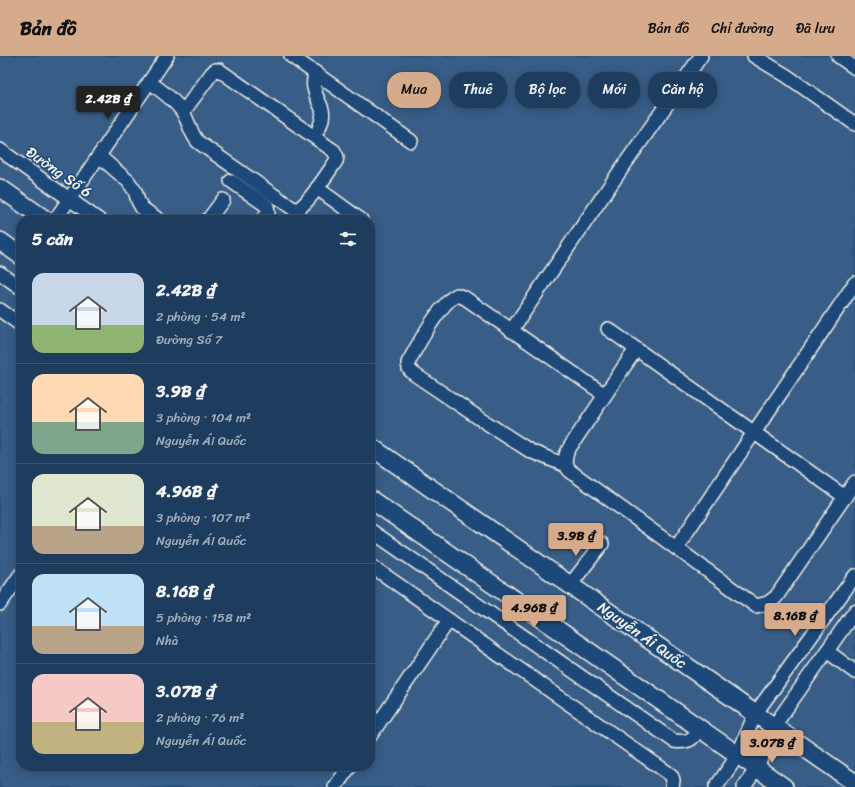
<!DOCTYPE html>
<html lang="vi">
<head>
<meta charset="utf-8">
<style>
	:root { --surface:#1e3d5e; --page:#264464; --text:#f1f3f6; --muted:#a1aebc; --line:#3c5673; --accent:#d6ab8b }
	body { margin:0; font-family:Sriracha,sans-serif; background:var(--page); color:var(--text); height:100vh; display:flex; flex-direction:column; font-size:15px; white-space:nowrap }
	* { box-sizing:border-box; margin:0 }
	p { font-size:13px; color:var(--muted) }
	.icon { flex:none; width:22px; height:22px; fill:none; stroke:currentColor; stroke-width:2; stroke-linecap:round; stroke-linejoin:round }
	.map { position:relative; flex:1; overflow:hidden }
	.panel { position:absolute; left:16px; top:159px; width:359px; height:556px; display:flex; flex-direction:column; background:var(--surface); border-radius:16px; box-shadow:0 2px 10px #0003,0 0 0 1px var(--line) }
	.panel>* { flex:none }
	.guide { position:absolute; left:387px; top:16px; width:380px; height:36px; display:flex; gap:8px }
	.price { position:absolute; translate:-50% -34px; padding:0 9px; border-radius:4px; background:var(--accent); color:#111; font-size:13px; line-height:26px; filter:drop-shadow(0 1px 2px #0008) }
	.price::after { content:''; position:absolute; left:50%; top:24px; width:12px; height:9px; margin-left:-6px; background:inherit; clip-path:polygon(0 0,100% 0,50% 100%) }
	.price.selected { background:#222; color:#fff }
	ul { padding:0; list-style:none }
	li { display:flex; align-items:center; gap:12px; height:100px; padding:0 16px }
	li+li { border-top:1px solid var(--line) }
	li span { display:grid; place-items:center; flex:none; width:112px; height:80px; border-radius:12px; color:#555 }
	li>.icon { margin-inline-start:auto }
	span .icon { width:48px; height:48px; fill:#fffc; stroke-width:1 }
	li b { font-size:17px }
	h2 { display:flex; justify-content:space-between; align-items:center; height:48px; padding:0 16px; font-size:17px }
	.pill { padding:0 14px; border-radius:16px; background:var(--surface); box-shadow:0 2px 10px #0003,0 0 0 1px var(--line); font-size:14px; line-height:36px }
	.pill.selected { background:var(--accent); color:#111 }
	header { display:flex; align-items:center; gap:24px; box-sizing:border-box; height:56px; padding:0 20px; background:var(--accent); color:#111 }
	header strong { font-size:19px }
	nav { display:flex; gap:22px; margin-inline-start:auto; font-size:14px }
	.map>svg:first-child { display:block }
	.built { fill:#375d86; fill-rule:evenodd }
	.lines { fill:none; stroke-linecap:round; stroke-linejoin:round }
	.minor-casing { stroke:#f4f1e8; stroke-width:16 }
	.major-casing { stroke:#f4f1e8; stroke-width:20 }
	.minor { stroke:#1f4a7a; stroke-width:13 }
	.major { stroke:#1f4a7a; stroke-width:17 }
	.labels { text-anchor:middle; stroke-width:3; stroke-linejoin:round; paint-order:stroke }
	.street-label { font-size:15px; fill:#f4f1e8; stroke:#1f4a7a }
</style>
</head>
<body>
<header>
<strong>Bản đồ</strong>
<nav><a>Bản đồ</a><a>Chỉ đường</a><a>Đã lưu</a></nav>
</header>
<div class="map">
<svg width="855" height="731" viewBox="0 0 855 731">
	<rect width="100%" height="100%" fill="#28517e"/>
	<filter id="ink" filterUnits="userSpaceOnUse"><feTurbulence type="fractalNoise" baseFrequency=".025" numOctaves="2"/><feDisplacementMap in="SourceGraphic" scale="8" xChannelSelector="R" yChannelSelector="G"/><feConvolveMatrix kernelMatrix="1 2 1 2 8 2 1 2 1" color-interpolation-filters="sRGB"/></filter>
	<g filter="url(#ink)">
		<!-- built -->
		<path class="built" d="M 0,0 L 855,0 L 855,731 L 0,731 ZM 21,164 L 370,164 L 370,710 L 21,710 Z"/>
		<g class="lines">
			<!-- minor casing -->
			<g class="minor-casing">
				<g id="minor">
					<path d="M 291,0 L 411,85"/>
					<path d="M 754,0 L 787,20 L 855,68"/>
					<path d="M 838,0 L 855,12"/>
					<path d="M 315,16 C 314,21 313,28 314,32 C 318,51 328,51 319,72"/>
					<path d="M 150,26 C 161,35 174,43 182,55 C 189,65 190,77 198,86 L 295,154 C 306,152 329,115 336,105 L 337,101 L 334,95 L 219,14 L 215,14 L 212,17 L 183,56"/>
					<path d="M 0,94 L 99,164"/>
					<path d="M 99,100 L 128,125 L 135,135 L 138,145 L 142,152 L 159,164"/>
					<path d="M 231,125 L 267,150 L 268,156 L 263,164"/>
					<path d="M 317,132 L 361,164"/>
					<path d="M 55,164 L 167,0"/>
					<path d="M 208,164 L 223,144"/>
					<path d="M 0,217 L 21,232"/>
					<path d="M 0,254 L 21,269"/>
					<path d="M 608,273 L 845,441"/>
					<path d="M 511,275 L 620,115 L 701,0"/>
					<path d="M 636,293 L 570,391 L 566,399 L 565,409 L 570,415 L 756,550 L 768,547 L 776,541 L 855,426"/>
					<path d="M 565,409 L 530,395 L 479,362 L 414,318 L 409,313 L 408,307 C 417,290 441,246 457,239 L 465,242 L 605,339"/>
					<path d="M 370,474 L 674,685 C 688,687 693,684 700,672"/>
					<path d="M 676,492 L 855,227"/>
					<path d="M 370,509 L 671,719 L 673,724 L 672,731"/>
					<path d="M 570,529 L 602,488"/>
					<path d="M 0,548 L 21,518"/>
					<path d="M 827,595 L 855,616"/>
					<path d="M 370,680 L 449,564"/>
					<path d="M 335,731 L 350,710"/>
					<path d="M 716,731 L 738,699 L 755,658 L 855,520"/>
					<path d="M 744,731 L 757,712 L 774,670 L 855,555"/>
				</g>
			</g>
			<!-- major casing -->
			<g class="major-casing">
				<g id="major">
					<path d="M 0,132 L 46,164"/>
					<path d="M 0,185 L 21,200"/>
					<path d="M 370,390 L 855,727"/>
					<path d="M 370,443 L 784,731"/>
				</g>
			</g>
			<!-- minor -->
			<use href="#minor" class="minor"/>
			<!-- major -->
			<use href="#major" class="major"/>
		</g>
	</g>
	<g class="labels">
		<!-- street labels -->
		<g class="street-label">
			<text transform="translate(59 116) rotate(35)" y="5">Đường Số 6</text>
			<text transform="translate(642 579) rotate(35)" y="5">Nguyễn Ái Quốc</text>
		</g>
	</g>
</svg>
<b class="price selected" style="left:108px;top:64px">2.42B ₫</b>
<b class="price" style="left:576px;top:501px">3.9B ₫</b>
<b class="price" style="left:534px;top:573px">4.96B ₫</b>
<b class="price" style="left:795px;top:581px">8.16B ₫</b>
<b class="price" style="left:772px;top:708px">3.07B ₫</b>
<div class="guide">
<a class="pill selected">Mua</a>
<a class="pill">Thuê</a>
<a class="pill">Bộ lọc</a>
<a class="pill">Mới</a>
<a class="pill">Căn hộ</a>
</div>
<section class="panel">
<h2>5 căn<svg class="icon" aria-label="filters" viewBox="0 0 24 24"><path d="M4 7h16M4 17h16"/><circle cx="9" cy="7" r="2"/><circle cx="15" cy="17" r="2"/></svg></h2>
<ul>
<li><span style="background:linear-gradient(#c9d6e8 65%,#8fb573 0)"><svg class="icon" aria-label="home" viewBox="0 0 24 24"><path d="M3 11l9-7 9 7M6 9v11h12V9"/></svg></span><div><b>2.42B ₫</b><p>2 phòng · 54 m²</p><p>Đường Số 7</p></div></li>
<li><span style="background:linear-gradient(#ffd9b3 60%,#7fa58c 0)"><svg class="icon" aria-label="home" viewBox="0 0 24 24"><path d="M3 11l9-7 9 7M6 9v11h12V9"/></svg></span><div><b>3.9B ₫</b><p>3 phòng · 104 m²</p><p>Nguyễn Ái Quốc</p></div></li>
<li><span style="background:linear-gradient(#dfe7d0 65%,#b9a48a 0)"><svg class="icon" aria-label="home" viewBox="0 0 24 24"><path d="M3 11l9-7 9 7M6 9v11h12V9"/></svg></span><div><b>4.96B ₫</b><p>3 phòng · 107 m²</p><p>Nguyễn Ái Quốc</p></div></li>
<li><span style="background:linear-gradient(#bfe0f5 65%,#b9a48a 0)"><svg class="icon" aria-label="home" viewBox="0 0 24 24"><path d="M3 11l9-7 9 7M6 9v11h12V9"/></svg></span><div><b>8.16B ₫</b><p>5 phòng · 158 m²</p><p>Nhà</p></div></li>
<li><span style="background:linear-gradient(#f6c9c9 60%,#c2b280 0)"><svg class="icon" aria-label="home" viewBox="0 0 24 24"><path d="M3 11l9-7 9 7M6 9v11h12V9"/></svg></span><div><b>3.07B ₫</b><p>2 phòng · 76 m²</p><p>Nguyễn Ái Quốc</p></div></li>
</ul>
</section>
</div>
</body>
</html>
